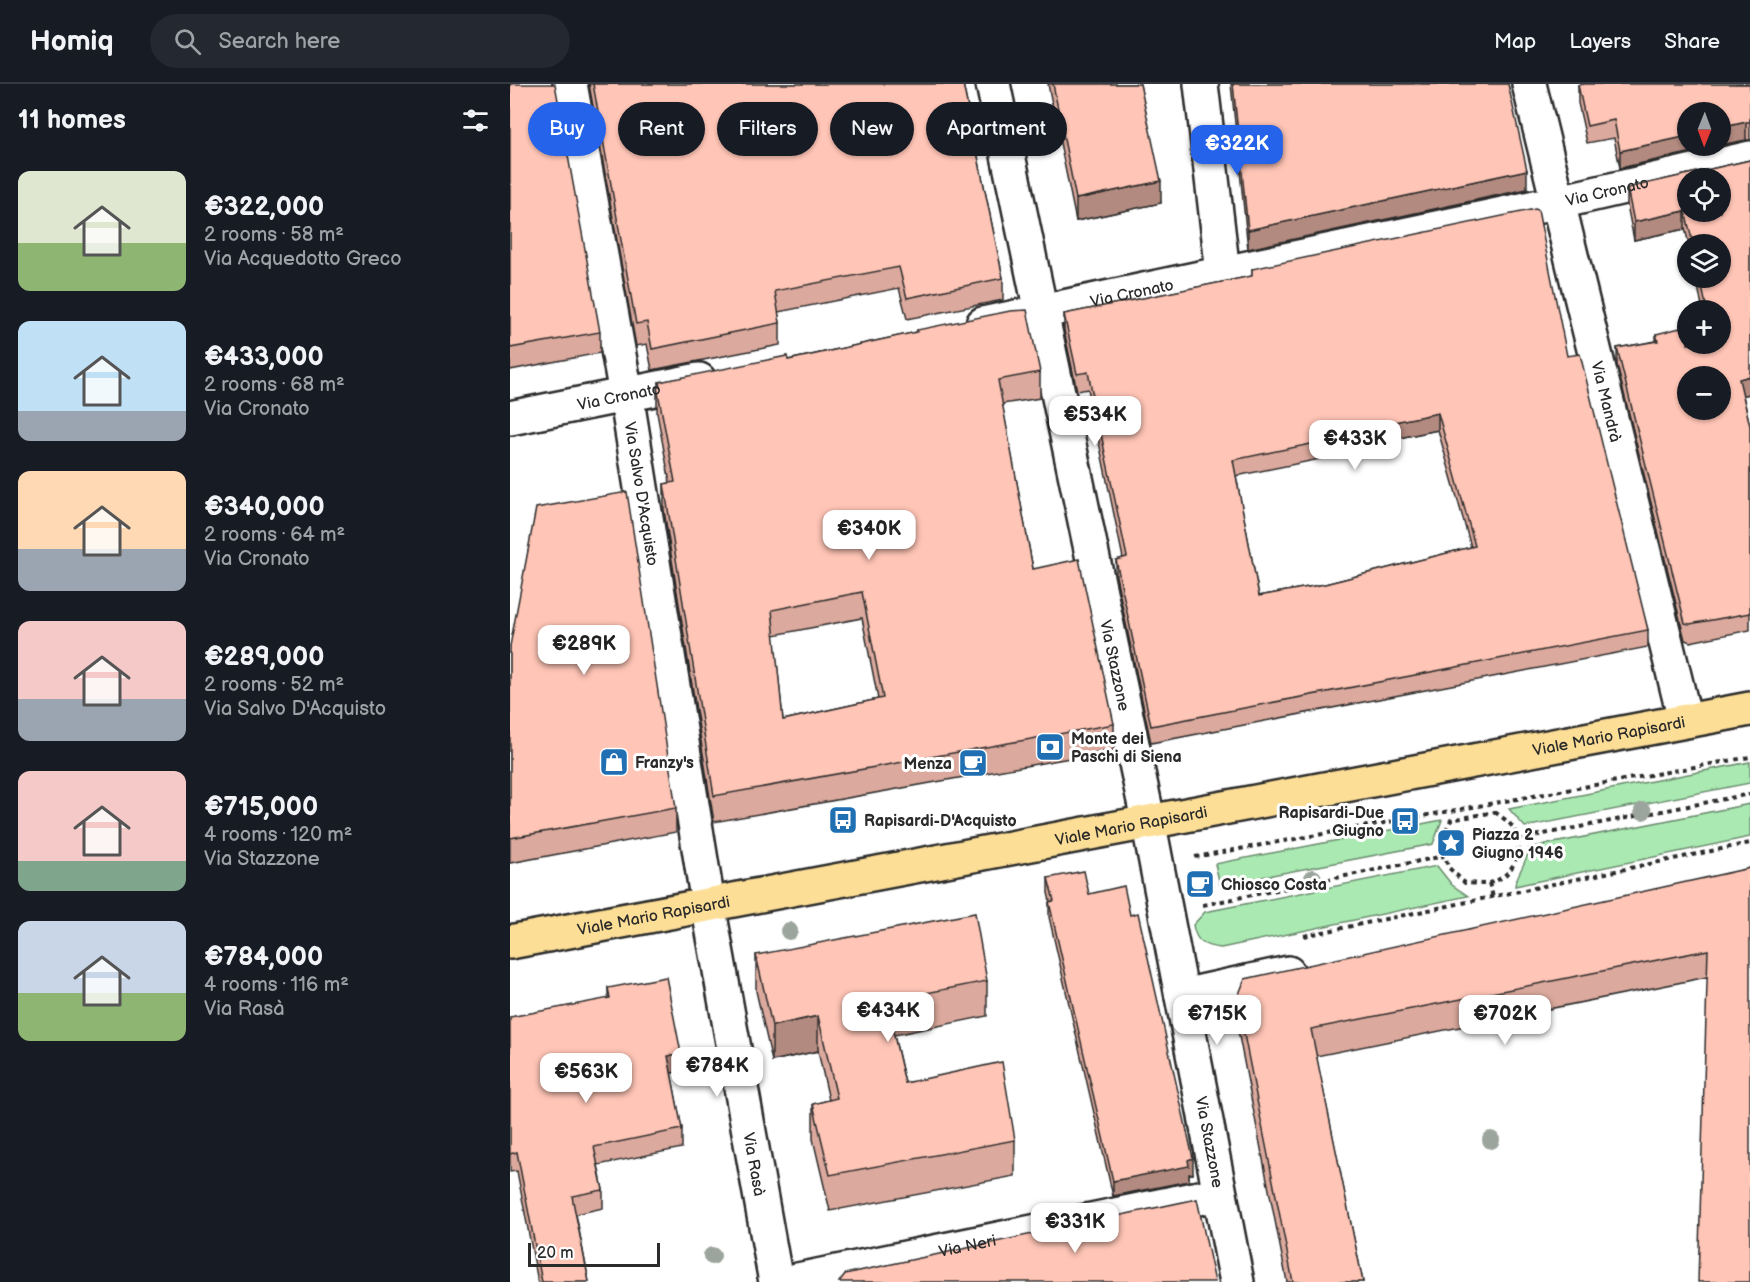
<!DOCTYPE html>
<html lang="en">
<head>
<meta charset="utf-8">
<style>
	:root { --surface:#171b24; --page:#242831; --text:#f1f3f6; --muted:#9ea1a6; --line:#363941; --accent:#2563eb }
	body { margin:0; font-family:"Balsamiq Sans",sans-serif; background:var(--page); color:var(--text); height:100vh; display:flex; flex-direction:column; font-size:22px; white-space:nowrap }
	* { box-sizing:border-box; margin:0 }
	p { font-size:20px; color:var(--muted) }
	.icon { flex:none; width:33px; height:33px; fill:none; stroke:currentColor; stroke-width:2; stroke-linecap:round; stroke-linejoin:round }
	.map { position:relative; flex:1; overflow:hidden }
	.details { display:flex; flex-direction:column; background:var(--surface); width:510px }
	.details>* { flex:none }
	.guide { position:absolute; left:18px; top:18px; width:570px; height:54px; display:flex; gap:12px }
	.needle { width:39px; rotate:181deg }
	.tools { position:absolute; left:1167px; top:18px; display:grid; gap:12px }
	.tools a { display:grid; place-items:center; width:54px; height:54px; border-radius:50%; background:var(--surface); box-shadow:0 2px 4px #0004; font-size:30px }
	.scale { position:absolute; left:18px; bottom:15px; width:132px; box-sizing:border-box; padding-left:6px; border:3px solid #2b2b2b; border-top:0; font-size:16px; line-height:21px; white-space:nowrap; color:#2b2b2b; -webkit-text-stroke:4px #fff; paint-order:stroke }
	.price { position:absolute; translate:-50% -51px; padding:0 14px; border-radius:12px; background:#fff; color:#222; font-size:20px; line-height:39px; filter:drop-shadow(0 2px 3px #0008) }
	.price::after { content:''; position:absolute; left:50%; top:36px; width:18px; height:14px; margin-left:-9px; background:inherit; clip-path:polygon(0 0,100% 0,50% 100%) }
	.price.current { background:var(--accent); color:#fff }
	ul { padding:0; list-style:none }
	li { display:flex; align-items:center; gap:18px; height:150px; padding:0 18px }
	li span { display:grid; place-items:center; flex:none; width:168px; height:120px; border-radius:12px; color:#555 }
	li>.icon { margin-inline-start:auto }
	span .icon { width:72px; height:72px; fill:#fffc; stroke-width:1 }
	li b { font-size:26px }
	h2 { display:flex; justify-content:space-between; align-items:center; height:72px; padding:0 18px; font-size:26px }
	.chip { padding:0 21px; border-radius:27px; background:var(--surface); box-shadow:0 2px 4px #0004; font-size:21px; line-height:54px }
	.chip.current { background:var(--accent); color:#fff }
	header { display:flex; align-items:center; gap:36px; box-sizing:border-box; height:84px; padding:0 30px; background:var(--surface); border-bottom:2px solid var(--line) }
	header strong { font-size:28px }
	nav { display:flex; gap:33px; margin-inline-start:auto; font-size:21px }
	.search { width:420px; height:54px; background:var(--page); display:flex; align-items:center; gap:15px; box-sizing:border-box; padding:0 21px; border-radius:33px; color:var(--muted); font-size:22px }
	main { display:flex; flex:1; min-height:0 }
	.map>svg:first-child { display:block }
	.green { fill:#aaeab2; stroke:#6a8a6e; stroke-width:1.5 }
	.lines { fill:none; stroke-linecap:round; stroke-linejoin:round }
	.minor-casing { stroke:#2b2b2b; stroke-width:38 }
	.primary-casing { stroke:#2b2b2b; stroke-width:38 }
	.path { stroke:#2b2b2b; stroke-width:4; stroke-dasharray:4.5 4.5; stroke-linecap:butt }
	.minor { stroke:#fff; stroke-width:33 }
	.primary { stroke:#fcde96; stroke-width:33 }
	.tree { fill:#9ca59d }
	.wall { fill:#dba99d; stroke:#2b2b2b; stroke-width:1.5; fill-rule:evenodd }
	.shaded-wall { fill:#b28a7f; stroke:#2b2b2b; stroke-width:1.5 }
	.building { fill:#ffc5b6; stroke:#2b2b2b; stroke-width:1.5; fill-rule:evenodd }
	.labels { text-anchor:middle; stroke-width:6; stroke-linejoin:round; paint-order:stroke }
	.street-label { font-size:16px; fill:#2b2b2b; stroke:#fff }
	.poi-label { font-size:16px; font-weight:bold; fill:#2b2b2b; stroke:#fff; text-anchor:start }
</style>
</head>
<body>
<header>
<strong>Homiq</strong>
<div class="search"><svg class="icon" aria-label="search" viewBox="0 0 24 24"><circle cx="10" cy="10" r="6"/><path d="M15 15l6 6"/></svg>Search here</div>
<nav><a>Map</a><a>Layers</a><a>Share</a></nav>
</header>
<main>
<section class="details">
<h2>11 homes<svg class="icon" aria-label="filters" viewBox="0 0 24 24"><path d="M4 7h16M4 17h16"/><circle cx="9" cy="7" r="2"/><circle cx="15" cy="17" r="2"/></svg></h2>
<ul>
<li><span style="background:linear-gradient(#dfe7d0 60%,#8fb573 0)"><svg class="icon" aria-label="home" viewBox="0 0 24 24"><path d="M3 11l9-7 9 7M6 9v11h12V9"/></svg></span><div><b>€322,000</b><p>2 rooms · 58 m²</p><p>Via Acquedotto Greco</p></div></li>
<li><span style="background:linear-gradient(#bfe0f5 75%,#9aa5b1 0)"><svg class="icon" aria-label="home" viewBox="0 0 24 24"><path d="M3 11l9-7 9 7M6 9v11h12V9"/></svg></span><div><b>€433,000</b><p>2 rooms · 68 m²</p><p>Via Cronato</p></div></li>
<li><span style="background:linear-gradient(#ffd9b3 65%,#9aa5b1 0)"><svg class="icon" aria-label="home" viewBox="0 0 24 24"><path d="M3 11l9-7 9 7M6 9v11h12V9"/></svg></span><div><b>€340,000</b><p>2 rooms · 64 m²</p><p>Via Cronato</p></div></li>
<li><span style="background:linear-gradient(#f6c9c9 65%,#9aa5b1 0)"><svg class="icon" aria-label="home" viewBox="0 0 24 24"><path d="M3 11l9-7 9 7M6 9v11h12V9"/></svg></span><div><b>€289,000</b><p>2 rooms · 52 m²</p><p>Via Salvo D'Acquisto</p></div></li>
<li><span style="background:linear-gradient(#f6c9c9 75%,#7fa58c 0)"><svg class="icon" aria-label="home" viewBox="0 0 24 24"><path d="M3 11l9-7 9 7M6 9v11h12V9"/></svg></span><div><b>€715,000</b><p>4 rooms · 120 m²</p><p>Via Stazzone</p></div></li>
<li><span style="background:linear-gradient(#c9d6e8 60%,#8fb573 0)"><svg class="icon" aria-label="home" viewBox="0 0 24 24"><path d="M3 11l9-7 9 7M6 9v11h12V9"/></svg></span><div><b>€784,000</b><p>4 rooms · 116 m²</p><p>Via Rasà</p></div></li>
</ul>
</section>
<div class="map">
<svg width="1240" height="1198" viewBox="0 0 1240 1198">
	<rect width="100%" height="100%" fill="#fff"/>
	<filter id="ink" filterUnits="userSpaceOnUse"><feTurbulence type="fractalNoise" baseFrequency=".0167" numOctaves="2"/><feDisplacementMap in="SourceGraphic" scale="12" xChannelSelector="R" yChannelSelector="G"/><feConvolveMatrix kernelMatrix="1 2 1 2 8 2 1 2 1" color-interpolation-filters="sRGB"/></filter>
	<g filter="url(#ink)">
		<!-- green -->
		<g class="green">
			<path d="M 1240,678 L 1240,699 L 1015,743 L 999,725 Z"/>
			<path d="M 1240,720 L 1240,753 L 1005,802 C 1005,793 1017,779 1019,764 Z"/>
			<path d="M 932,736 L 923,760 L 710,801 L 705,780 Z"/>
			<path d="M 927,782 L 942,801 L 958,812 L 711,864 C 694,862 686,859 683,841 L 695,828 Z"/>
		</g>
		<g class="lines">
			<!-- minor casing -->
			<g class="minor-casing">
				<g id="minor">
					<path id="s1" d="M 60,0 L 116,310 L 198,820 L 266,1198"/>
					<path id="s2" d="M 483,0 L 638,736 L 727,1198"/>
					<path d="M 691,0 L 713,189"/>
					<path id="s3" d="M 1019,0 L 1175,636"/>
					<path id="s4" d="M 473,240 L 1049,118 L 1240,74"/>
					<path id="s5" d="M 0,334 L 189,296"/>
					<path d="M 672,912 L 778,889"/>
					<path id="s6" d="M 278,1198 L 708,1110"/>
				</g>
			</g>
			<!-- primary casing -->
			<g class="primary-casing">
				<g id="primary">
					<path id="s7" d="M 0,858 L 1240,625"/>
				</g>
			</g>
			<!-- path -->
			<g class="path">
				<path d="M 985,728 C 991,733 1000,738 1003,744 C 1016,765 1003,794 979,799 C 972,801 962,799 955,799 L 938,783 L 931,756 L 941,736 Z"/>
				<path d="M 1008,755 L 1240,710"/>
				<path d="M 685,773 L 1240,673"/>
				<path d="M 979,799 L 983,813"/>
				<path d="M 693,821 L 934,772"/>
				<path d="M 794,852 L 1240,759"/>
			</g>
			<!-- minor -->
			<use href="#minor" class="minor"/>
			<!-- primary -->
			<use href="#primary" class="primary"/>
		</g>
		<!-- trees -->
		<g class="tree">
			<circle cx="1133" cy="727" r="9"/>
			<circle cx="803" cy="794" r="9"/>
			<circle cx="279" cy="847" r="9"/>
			<circle cx="981" cy="1056" r="9"/>
			<circle cx="202" cy="1172" r="9"/>
		</g>
		<!-- wall -->
		<g class="wall">
			<path d="M 0,0 L 90,248 L 90,269 L 0,286 Z"/>
			<path d="M 79,0 L 453,0 L 493,194 L 493,216 L 397,235 L 389,204 L 268,228 L 270,239 L 270,261 L 142,286 L 137,260 L 126,262 Z"/>
			<path d="M 538,0 L 630,0 L 651,119 L 566,137 Z"/>
			<path d="M 721,0 L 998,0 L 1017,105 L 738,165 Z"/>
			<path d="M 1240,0 L 1240,56 L 1236,56 L 1110,84 L 1104,54 L 1077,59 L 1068,19 L 1068,1 Z"/>
			<path d="M 1240,76 L 1240,310 L 1233,311 L 1240,342 L 1240,546 L 1180,558 L 1175,556 L 1107,281 L 1107,264 L 1146,257 L 1146,250 L 1178,260 L 1210,226 L 1193,226 L 1186,194 L 1210,194 L 1210,160 L 1179,160 L 1175,145 L 1124,156 L 1117,121 L 1117,104 Z"/>
			<path d="M 742,185 L 1057,272 L 1138,546 L 1138,563 L 641,659 L 606,492 L 606,476 L 613,474 L 578,305 L 567,307 L 554,246 L 554,230 L 742,192 ZM 928,346 L 961,463 L 815,500 L 749,512 L 726,392 L 845,368 L 845,363 Z"/>
			<path d="M 407,246 L 530,288 L 530,314 L 492,320 L 523,485 L 604,640 L 604,666 L 204,738 L 154,426 L 154,400 L 160,399 L 147,329 L 147,303 L 149,303 L 149,298 L 278,276 L 407,248 ZM 352,534 L 368,615 L 273,636 L 264,551 Z"/>
			<path d="M 0,562 L 166,724 L 166,748 L 0,779 Z"/>
			<path d="M 1240,784 L 1197,893 L 806,972 L 853,1198 L 777,1198 L 727,942 L 727,915 Z"/>
			<path d="M 538,794 L 579,810 L 620,831 L 683,1090 L 679,1090 L 679,1097 L 603,1112 L 539,833 L 539,818 L 540,817 L 538,809 Z"/>
			<path d="M 246,871 L 477,897 L 477,932 L 384,951 L 395,999 L 505,1056 L 505,1092 L 320,1127 L 303,1055 L 303,1020 L 319,1016 L 308,967 L 262,977 L 246,907 Z"/>
			<path d="M 98,904 L 171,987 L 161,989 L 172,1045 L 172,1064 L 88,1081 L 93,1106 L 93,1124 L 66,1130 L 79,1198 L 28,1198 L 7,1087 L 0,1088 L 0,933 L 98,915 Z"/>
		</g>
		<!-- shaded-wall -->
		<g class="shaded-wall">
			<path d="M 1236,38 L 1236,56 L 1210,61 L 1210,44 Z"/>
			<path d="M 1178,52 L 1178,62 L 1210,62 L 1110,84 L 1110,67 Z"/>
			<path d="M 1017,86 L 1017,105 L 738,165 L 738,146 Z"/>
			<path d="M 651,97 L 651,119 L 566,137 L 566,115 Z"/>
			<path d="M 1175,127 L 1175,145 L 1124,156 L 1124,138 Z"/>
			<path d="M 1240,292 L 1240,310 L 1229,312 L 1229,295 Z"/>
			<path d="M 928,329 L 928,346 L 845,363 L 845,351 L 844,346 Z"/>
			<path d="M 308,932 L 308,967 L 262,977 L 262,942 Z"/>
			<path d="M 171,969 L 171,987 L 158,990 L 158,972 Z"/>
			<path d="M 683,1074 L 683,1090 L 679,1090 L 679,1097 L 603,1112 L 603,1097 Z"/>
		</g>
		<!-- building -->
		<g class="building">
			<path d="M 0,0 L 45,0 L 90,248 L 0,264 Z"/>
			<path d="M 83,0 L 453,0 L 493,194 L 397,214 L 389,183 L 265,207 L 270,239 L 142,265 L 137,238 L 126,240 Z"/>
			<path d="M 543,0 L 630,0 L 651,97 L 566,115 Z"/>
			<path d="M 723,0 L 998,0 L 1017,86 L 738,146 Z"/>
			<path d="M 1075,0 L 1240,0 L 1240,38 L 1236,38 L 1210,44 L 1210,28 L 1178,28 L 1178,52 L 1110,67 L 1104,36 L 1077,42 L 1068,1 Z"/>
			<path d="M 1240,76 L 1240,292 L 1229,295 L 1240,342 L 1240,529 L 1180,540 L 1175,539 L 1107,264 L 1148,257 L 1146,250 L 1178,242 L 1178,260 L 1210,260 L 1210,226 L 1197,226 L 1190,194 L 1210,194 L 1210,160 L 1183,160 L 1175,127 L 1124,138 L 1117,104 ZM 1178,94 L 1210,94 L 1210,128 L 1178,128 ZM 1178,292 L 1210,292 L 1210,326 L 1178,326 Z"/>
			<path d="M 1025,125 L 1028,126 L 1057,272 L 1070,270 L 1138,546 L 641,642 L 606,476 L 617,473 L 595,369 L 578,288 L 567,290 L 554,230 L 742,192 L 742,185 ZM 928,329 L 965,462 L 815,500 L 749,512 L 723,376 L 845,351 L 844,346 Z"/>
			<path d="M 517,226 L 530,288 L 488,296 L 523,485 L 569,475 L 604,640 L 204,712 L 154,400 L 165,398 L 147,303 L 150,303 L 149,298 L 277,272 L 278,276 L 407,248 L 407,246 L 500,227 ZM 352,508 L 373,614 L 273,636 L 262,526 Z"/>
			<path d="M 117,408 L 166,724 L 0,754 L 0,562 L 26,424 Z"/>
			<path d="M 1240,784 L 1240,1198 L 1188,1198 L 1198,866 L 801,945 L 853,1198 L 783,1198 L 727,915 L 735,895 Z"/>
			<path d="M 574,787 L 579,810 L 614,802 L 620,831 L 628,829 L 683,1074 L 678,1076 L 679,1082 L 603,1097 L 539,818 L 544,817 L 538,794 Z"/>
			<path d="M 465,829 L 477,897 L 376,917 L 395,999 L 492,978 L 505,1056 L 320,1091 L 303,1020 L 327,1014 L 308,932 L 262,942 L 246,871 Z"/>
			<path d="M 156,893 L 171,969 L 158,972 L 172,1045 L 84,1063 L 93,1106 L 62,1112 L 79,1198 L 32,1198 L 7,1068 L 0,1070 L 0,933 L 100,914 L 98,904 Z"/>
			<path d="M 687,1115 L 705,1198 L 329,1198 L 335,1190 Z"/>
		</g>
	</g>
	<!-- icons -->
	<defs>
		<g id="bank-square" transform="scale(1.5)"><rect x="-9" y="-9" width="18" height="18" rx="4" fill="#1f6fb2" stroke="#fff"/><path d="M-6-4H6V4H-6ZM0-2.3a2.3 2.3 0 1 0 0 4.6a2.3 2.3 0 1 0 0-4.6Z" fill="#fff"/></g>
		<g id="shop-square" transform="scale(1.5)"><rect x="-9" y="-9" width="18" height="18" rx="4" fill="#1f6fb2" stroke="#fff"/><path d="M-5-2.5h2.3a2.7 3.5 0 0 1 5.4 0H5L5.5 6h-11ZM-1.5-2.5h3a1.5 2.3 0 0 0-3 0Z" fill="#fff"/></g>
		<g id="cafe-square" transform="scale(1.5)"><rect x="-9" y="-9" width="18" height="18" rx="4" fill="#1f6fb2" stroke="#fff"/><path d="M-5.5-4.5H6V0H3Q3 3.5 0 3.5H-2.5Q-5.5 3.5-5.5 0ZM3-3.2v2h1.7v-2ZM-6 4.5H4V6H-6Z" fill="#fff"/></g>
		<g id="bus-square" transform="scale(1.5)"><rect x="-9" y="-9" width="18" height="18" rx="4" fill="#1f6fb2" stroke="#fff"/><path d="M-5-6H5V4H4V6H2V4H-2V6H-4V4H-5ZM-3.5-4V0h7V-4ZM-3.5 1.2v1.5H-2V1.2ZM2 1.2v1.5H3.5V1.2Z" fill="#fff"/></g>
		<g id="sight-square" transform="scale(1.5)"><rect x="-9" y="-9" width="18" height="18" rx="4" fill="#1f6fb2" stroke="#fff"/><path d="M0-6L1.8-2.2L6-1.7L2.9 1.2L3.7 5.4L0 3.3L-3.7 5.4L-2.9 1.2L-6-1.7L-1.8-2.2Z" fill="#fff"/></g>
	</defs>
	<g fill-rule="evenodd">
		<use href="#bank-square" x="540" y="663"/>
		<use href="#shop-square" x="104" y="678"/>
		<use href="#cafe-square" x="463" y="679"/>
		<use href="#bus-square" x="333" y="736"/>
		<use href="#bus-square" x="895" y="737"/>
		<use href="#sight-square" x="941" y="759"/>
		<use href="#cafe-square" x="690" y="800"/>
	</g>
	<g class="labels">
		<!-- street labels -->
		<g class="street-label">
			<text dy="6" stroke="none"><textPath href="#s4" startOffset="638">Via Cronato</textPath></text>
			<text dy="6" stroke="none"><textPath href="#s4" startOffset="152">Via Cronato</textPath></text>
			<text dy="6" stroke="none"><textPath href="#s5" startOffset="111">Via Cronato</textPath></text>
			<text dy="6" stroke="none"><textPath href="#s3" startOffset="327">Via Mandrà</textPath></text>
			<text dy="6" stroke="none"><textPath href="#s1" startOffset="416">Via Salvo D'Acquisto</textPath></text>
			<text dy="6" stroke="none"><textPath href="#s2" startOffset="594">Via Stazzone</textPath></text>
			<text dy="6" stroke="none"><textPath href="#s7" startOffset="1118">Viale Mario Rapisardi</textPath></text>
			<text dy="6" stroke="none"><textPath href="#s7" startOffset="632">Viale Mario Rapisardi</textPath></text>
			<text dy="6" stroke="none"><textPath href="#s7" startOffset="146">Viale Mario Rapisardi</textPath></text>
			<text dy="6" stroke="none"><textPath href="#s2" startOffset="1080">Via Stazzone</textPath></text>
			<text dy="6" stroke="none"><textPath href="#s1" startOffset="1096">Via Rasà</textPath></text>
			<text dy="6" stroke="none"><textPath href="#s6" startOffset="183">Via Neri</textPath></text>
		</g>
		<!-- poi labels -->
		<g class="poi-label">
			<text x="561" y="660">Monte dei<tspan x="561" dy="18">Paschi di Siena</tspan></text>
			<text x="125" y="684">Franzy's</text>
			<text x="442" y="685" text-anchor="end">Menza</text>
			<text x="874" y="734" text-anchor="end">Rapisardi-Due<tspan x="874" dy="18">Giugno</tspan></text>
			<text x="354" y="742">Rapisardi-D'Acquisto</text>
			<text x="962" y="756">Piazza 2<tspan x="962" dy="18">Giugno 1946</tspan></text>
			<text x="711" y="806">Chiosco Costa</text>
		</g>
	</g>
</svg>
<div class="tools">
<a><svg class="needle" viewBox="-14 -14 28 28"><path d="M0-13l5 13h-10z" fill="#e53935"/><path d="M0 13l5-13h-10z" fill="#9ea1a6"/></svg></a>
<a><svg class="icon" aria-label="locate" viewBox="0 0 24 24"><circle cx="12" cy="12" r="6"/><path d="M12 2v4M12 18v4M2 12h4M18 12h4"/></svg></a>
<a><svg class="icon" aria-label="layers" viewBox="0 0 24 24"><path d="M12 4l9 5-9 5-9-5zM3 14l9 5 9-5"/></svg></a>
<a>+</a>
<a>−</a>
</div>
<div class="scale">20 m</div>
<b class="price current" style="left:727px;top:92px">€322K</b>
<b class="price" style="left:585px;top:363px">€534K</b>
<b class="price" style="left:845px;top:387px">€433K</b>
<b class="price" style="left:359px;top:477px">€340K</b>
<b class="price" style="left:74px;top:592px">€289K</b>
<b class="price" style="left:378px;top:959px">€434K</b>
<b class="price" style="left:707px;top:962px">€715K</b>
<b class="price" style="left:995px;top:962px">€702K</b>
<b class="price" style="left:207px;top:1014px">€784K</b>
<b class="price" style="left:76px;top:1020px">€563K</b>
<b class="price" style="left:565px;top:1170px">€331K</b>
<div class="guide">
<a class="chip current">Buy</a>
<a class="chip">Rent</a>
<a class="chip">Filters</a>
<a class="chip">New</a>
<a class="chip">Apartment</a>
</div>
</div>
</main>
</body>
</html>
